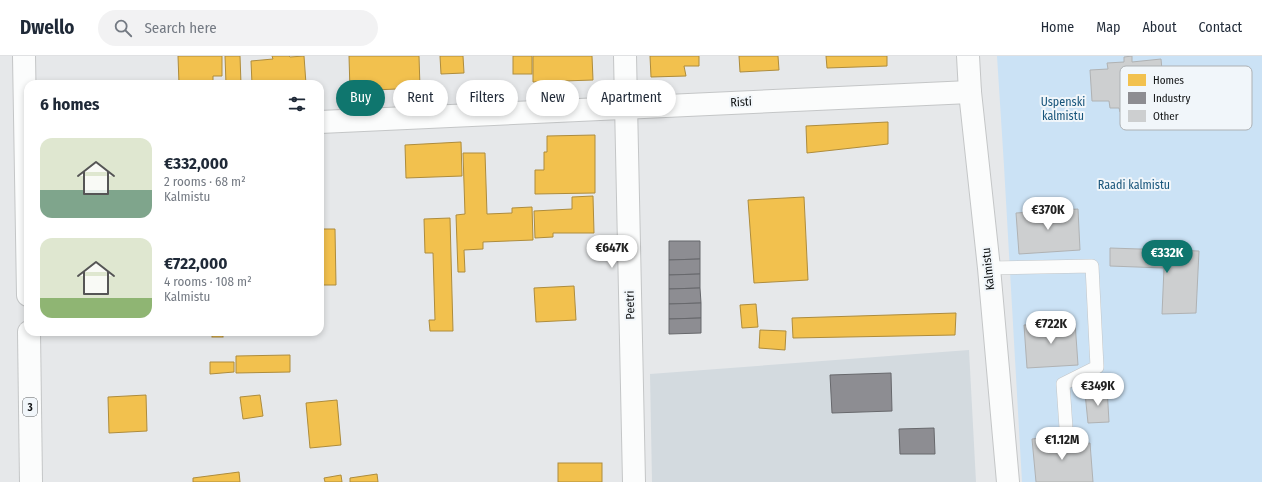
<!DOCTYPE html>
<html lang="en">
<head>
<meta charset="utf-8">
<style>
	:root { --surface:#fff; --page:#f2f2f3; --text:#1f2937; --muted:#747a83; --line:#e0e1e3; --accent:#0f766e }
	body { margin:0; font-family:"Fira Sans Condensed",sans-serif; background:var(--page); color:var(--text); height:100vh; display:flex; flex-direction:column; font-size:15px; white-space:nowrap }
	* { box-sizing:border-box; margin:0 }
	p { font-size:13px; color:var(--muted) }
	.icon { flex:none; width:22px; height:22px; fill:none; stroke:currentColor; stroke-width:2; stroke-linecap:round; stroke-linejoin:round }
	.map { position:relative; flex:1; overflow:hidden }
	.sheet { position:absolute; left:24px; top:24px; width:300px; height:256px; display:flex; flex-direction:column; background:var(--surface); border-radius:12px; box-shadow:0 2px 6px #0003 }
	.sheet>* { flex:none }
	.guide { position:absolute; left:336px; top:24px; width:380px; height:36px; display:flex; gap:8px }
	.price { position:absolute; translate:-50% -34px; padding:0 9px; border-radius:14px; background:#fff; color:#222; font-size:13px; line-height:26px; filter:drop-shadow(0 1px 2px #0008) }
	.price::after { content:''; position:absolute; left:50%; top:24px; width:12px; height:9px; margin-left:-6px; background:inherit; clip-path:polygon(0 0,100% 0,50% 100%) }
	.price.current { background:var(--accent); color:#fff }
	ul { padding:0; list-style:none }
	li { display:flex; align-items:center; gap:12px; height:100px; padding:0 16px }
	li span { display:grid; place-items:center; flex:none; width:112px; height:80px; border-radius:12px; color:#555 }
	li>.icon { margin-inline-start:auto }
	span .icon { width:48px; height:48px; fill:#fffc; stroke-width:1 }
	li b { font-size:17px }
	h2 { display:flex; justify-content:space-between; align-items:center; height:48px; padding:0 16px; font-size:17px }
	.chip { padding:0 14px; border-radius:18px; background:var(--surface); box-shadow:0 2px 6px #0003; font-size:14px; line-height:36px }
	.chip.current { background:var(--accent); color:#fff }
	header { display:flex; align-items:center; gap:24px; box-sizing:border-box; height:56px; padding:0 20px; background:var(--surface); border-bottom:1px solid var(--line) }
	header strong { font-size:19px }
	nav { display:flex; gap:22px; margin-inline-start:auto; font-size:14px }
	.search { width:280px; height:36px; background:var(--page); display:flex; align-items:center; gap:10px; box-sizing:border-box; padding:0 14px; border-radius:22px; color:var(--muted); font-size:15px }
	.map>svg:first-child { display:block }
	.built { fill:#d3dadf }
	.green { fill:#cbe2f5 }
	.homes { fill:#f2c14e; stroke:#ae8c3c }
	.industry { fill:#8d8d92; stroke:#67686c }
	.building { fill:#cdcfd0; stroke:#b0b2b3 }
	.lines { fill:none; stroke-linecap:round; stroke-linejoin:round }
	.lane-casing { stroke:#c4c6c7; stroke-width:14 }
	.street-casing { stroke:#c4c6c7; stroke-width:24 }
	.highway-casing { stroke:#c4c6c7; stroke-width:24 }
	.lane { stroke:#fbfcfc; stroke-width:13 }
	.street { stroke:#fbfcfc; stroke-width:22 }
	.highway { stroke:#fbfcfc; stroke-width:22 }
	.labels { text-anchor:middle; stroke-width:4; stroke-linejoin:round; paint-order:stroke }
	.shield { fill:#f1f6fa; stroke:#535658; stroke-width:1 }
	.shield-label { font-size:11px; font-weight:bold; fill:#0f1112 }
	.street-label { font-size:12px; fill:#0f1112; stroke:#f1f6fa }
	.park-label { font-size:12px; fill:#17547a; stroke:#f1f6fa }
	.key { fill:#f1f6fa; stroke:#adb1b4; stroke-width:1 }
	.key-label { font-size:11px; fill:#0f1112 }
</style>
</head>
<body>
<header>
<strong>Dwello</strong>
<div class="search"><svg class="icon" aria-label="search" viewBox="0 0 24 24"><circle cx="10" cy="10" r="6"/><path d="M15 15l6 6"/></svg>Search here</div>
<nav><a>Home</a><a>Map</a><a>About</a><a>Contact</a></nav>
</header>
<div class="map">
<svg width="1262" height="426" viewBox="0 0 1262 426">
	<rect width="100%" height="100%" fill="#e6e8ea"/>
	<!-- built -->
	<path class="built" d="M 969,294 L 976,426 L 652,426 L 650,318 Z"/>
	<!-- green -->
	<path class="green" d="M 997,0 L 1262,0 L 1262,426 L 1022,426 L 1004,110 Z"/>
	<!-- homes -->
	<g class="homes">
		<path d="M 178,0 L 222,0 L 222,20 L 213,20 L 213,28 L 179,28 Z"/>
		<path d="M 225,0 L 240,0 L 241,28 L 226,28 Z"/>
		<path d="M 272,0 L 289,0 L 290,1 L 304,0 L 306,28 L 252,28 L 251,5 L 273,3 Z"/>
		<path d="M 349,0 L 419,0 L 420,32 L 350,35 Z"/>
		<path d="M 440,0 L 463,0 L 464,17 L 441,18 Z"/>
		<rect x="513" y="0" width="19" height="18"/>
		<path d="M 533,0 L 592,0 L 593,24 L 533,26 Z"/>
		<path d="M 650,0 L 699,0 L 699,10 L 684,10 L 686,20 L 651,21 Z"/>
		<path d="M 739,0 L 778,0 L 779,14 L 740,16 Z"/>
		<path d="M 826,0 L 887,0 L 887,10 L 827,12 Z"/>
		<path d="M 888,66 L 888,88 L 807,97 L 806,70 Z"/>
		<path d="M 595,79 L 595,137 L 535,138 L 535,114 L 544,114 L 544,96 L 547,96 L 547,80 Z"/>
		<path d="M 461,86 L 462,120 L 406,122 L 405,89 Z"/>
		<path d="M 463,97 L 485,97 L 487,158 L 512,157 L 512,152 L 532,151 L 533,184 L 483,186 L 483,193 L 464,194 L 465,216 L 458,216 L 456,159 L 465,158 Z"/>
		<path d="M 593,140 L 594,177 L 553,177 L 553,181 L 535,182 L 534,155 L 572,153 L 572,141 Z"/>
		<path d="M 804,141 L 808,224 L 754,227 L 748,144 Z"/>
		<path d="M 450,162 L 453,275 L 430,275 L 429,264 L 435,264 L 433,197 L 425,197 L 424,163 Z"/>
		<path d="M 320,173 L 335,173 L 336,229 L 320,229 Z"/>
		<path d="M 574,230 L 576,264 L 536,266 L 534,232 Z"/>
		<path d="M 756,248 L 758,271 L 742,272 L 740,249 Z"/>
		<path d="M 956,257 L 955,279 L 793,282 L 792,262 Z"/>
		<path d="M 760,274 L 786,275 L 785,294 L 759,292 Z"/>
		<rect x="212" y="276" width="11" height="5"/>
		<path d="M 290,299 L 290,316 L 236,317 L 236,300 Z"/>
		<path d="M 210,306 L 234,306 L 234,316 L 210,318 Z"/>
		<path d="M 146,339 L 147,375 L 109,377 L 108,341 Z"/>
		<path d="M 260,339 L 263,360 L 243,363 L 240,341 Z"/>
		<path d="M 337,344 L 341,389 L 310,392 L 306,347 Z"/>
		<rect x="558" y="407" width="44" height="19"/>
		<path d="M 239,416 L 240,426 L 193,426 L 193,422 Z"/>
		<path d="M 377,418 L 378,426 L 350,426 L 350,422 Z"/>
		<path d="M 341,419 L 342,426 L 325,426 L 324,422 Z"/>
	</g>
	<!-- industry -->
	<g class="industry">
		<path d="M 669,185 L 700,185 L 700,203 L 669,204 Z"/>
		<path d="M 700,203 L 700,218 L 669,219 L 669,204 Z"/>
		<path d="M 700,218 L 700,232 L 669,233 L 669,219 Z"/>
		<path d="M 700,232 L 701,247 L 669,248 L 669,233 Z"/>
		<path d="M 701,247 L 701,262 L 669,263 L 669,248 Z"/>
		<path d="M 701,262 L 701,277 L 669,278 L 669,263 Z"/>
		<path d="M 891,317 L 892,355 L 832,357 L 830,319 Z"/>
		<path d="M 934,372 L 935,398 L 900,398 L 899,373 Z"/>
	</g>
	<!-- building -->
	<g class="building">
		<path d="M 1132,0 L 1132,6 L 1161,3 L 1162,14 L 1169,12 L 1174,13 L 1179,17 L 1183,26 L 1180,37 L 1174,41 L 1169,42 L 1163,42 L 1164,49 L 1131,52 L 1131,56 L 1120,56 L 1119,52 L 1110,52 L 1109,45 L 1092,45 L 1090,14 L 1108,13 L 1107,7 L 1124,6 L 1124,1 Z"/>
		<path d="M 1078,153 L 1080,194 L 1019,198 L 1016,157 Z"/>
		<path d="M 1110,192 L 1199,195 L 1196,257 L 1162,258 L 1164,212 L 1110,210 Z"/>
		<path d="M 1075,266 L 1078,309 L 1027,312 L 1024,269 Z"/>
		<path d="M 1107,331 L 1109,366 L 1088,367 L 1085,337 L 1101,336 L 1100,332 Z"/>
		<path d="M 1060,380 L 1061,390 L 1090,387 L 1093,426 L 1036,426 L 1032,383 Z"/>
	</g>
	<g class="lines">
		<!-- lane casing -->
		<g class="lane-casing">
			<path id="lane" d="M 989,212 L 1092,210 L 1097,311 L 1063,328 L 1066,372"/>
		</g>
		<!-- street casing -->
		<g class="street-casing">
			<g id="street">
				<path d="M 625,0 L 634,426"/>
				<path d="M 968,0 L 970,36 L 989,212 L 1008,426"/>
				<path d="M 320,66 L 970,36"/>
			</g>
		</g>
		<!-- highway casing -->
		<g class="highway-casing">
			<g id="highway">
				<path d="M 24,0 L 28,239"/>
				<path d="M 29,276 L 31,426"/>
			</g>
		</g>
		<!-- lane -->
		<use href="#lane" class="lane"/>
		<!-- street -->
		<use href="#street" class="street"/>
		<!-- highway -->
		<use href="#highway" class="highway"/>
	</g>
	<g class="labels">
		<!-- shield labels -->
		<rect class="shield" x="23" y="342" width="14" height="18" rx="3"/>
		<g class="shield-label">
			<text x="30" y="355">3</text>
		</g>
		<!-- street labels -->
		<g class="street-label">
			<text transform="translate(741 46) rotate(-3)" y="4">Risti</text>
			<text transform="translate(988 213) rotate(-96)" y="4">Kalmistu</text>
			<text transform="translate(630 249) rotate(-91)" y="4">Peetri</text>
		</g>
		<!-- park labels -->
		<g class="park-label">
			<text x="1063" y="50">Uspenski<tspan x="1063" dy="14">kalmistu</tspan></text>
			<text x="1134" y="133">Raadi kalmistu</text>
		</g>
	</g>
	<!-- legend -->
	<rect x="1120" y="10" width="132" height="64" rx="6" class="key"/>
	<rect x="1128" y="18" width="18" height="12" fill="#f2c14e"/>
	<rect x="1128" y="36" width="18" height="12" fill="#8d8d92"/>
	<rect x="1128" y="54" width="18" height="12" fill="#cdcfd0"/>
	<g class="key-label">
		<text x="1153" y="28">Homes</text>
		<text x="1153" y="46">Industry</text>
		<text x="1153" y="64">Other</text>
	</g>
</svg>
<b class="price" style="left:1048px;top:175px">€370K</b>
<b class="price" style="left:612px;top:213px">€647K</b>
<b class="price current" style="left:1167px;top:218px">€332K</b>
<b class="price" style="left:1051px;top:289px">€722K</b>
<b class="price" style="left:1098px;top:351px">€349K</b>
<b class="price" style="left:1062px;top:405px">€1.12M</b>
<div class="guide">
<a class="chip current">Buy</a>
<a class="chip">Rent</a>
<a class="chip">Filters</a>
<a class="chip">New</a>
<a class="chip">Apartment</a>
</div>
<section class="sheet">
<h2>6 homes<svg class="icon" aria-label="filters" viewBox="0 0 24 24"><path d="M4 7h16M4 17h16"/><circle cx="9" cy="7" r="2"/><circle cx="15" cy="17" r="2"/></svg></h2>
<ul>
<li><span style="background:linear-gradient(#dfe7d0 65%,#7fa58c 0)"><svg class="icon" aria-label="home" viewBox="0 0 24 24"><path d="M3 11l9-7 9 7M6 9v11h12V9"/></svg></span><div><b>€332,000</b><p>2 rooms · 68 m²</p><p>Kalmistu</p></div></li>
<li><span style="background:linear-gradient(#dfe7d0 75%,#8fb573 0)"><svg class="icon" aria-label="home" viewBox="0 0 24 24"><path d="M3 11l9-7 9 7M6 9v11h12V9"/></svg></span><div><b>€722,000</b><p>4 rooms · 108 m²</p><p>Kalmistu</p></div></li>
</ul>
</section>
</div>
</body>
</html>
